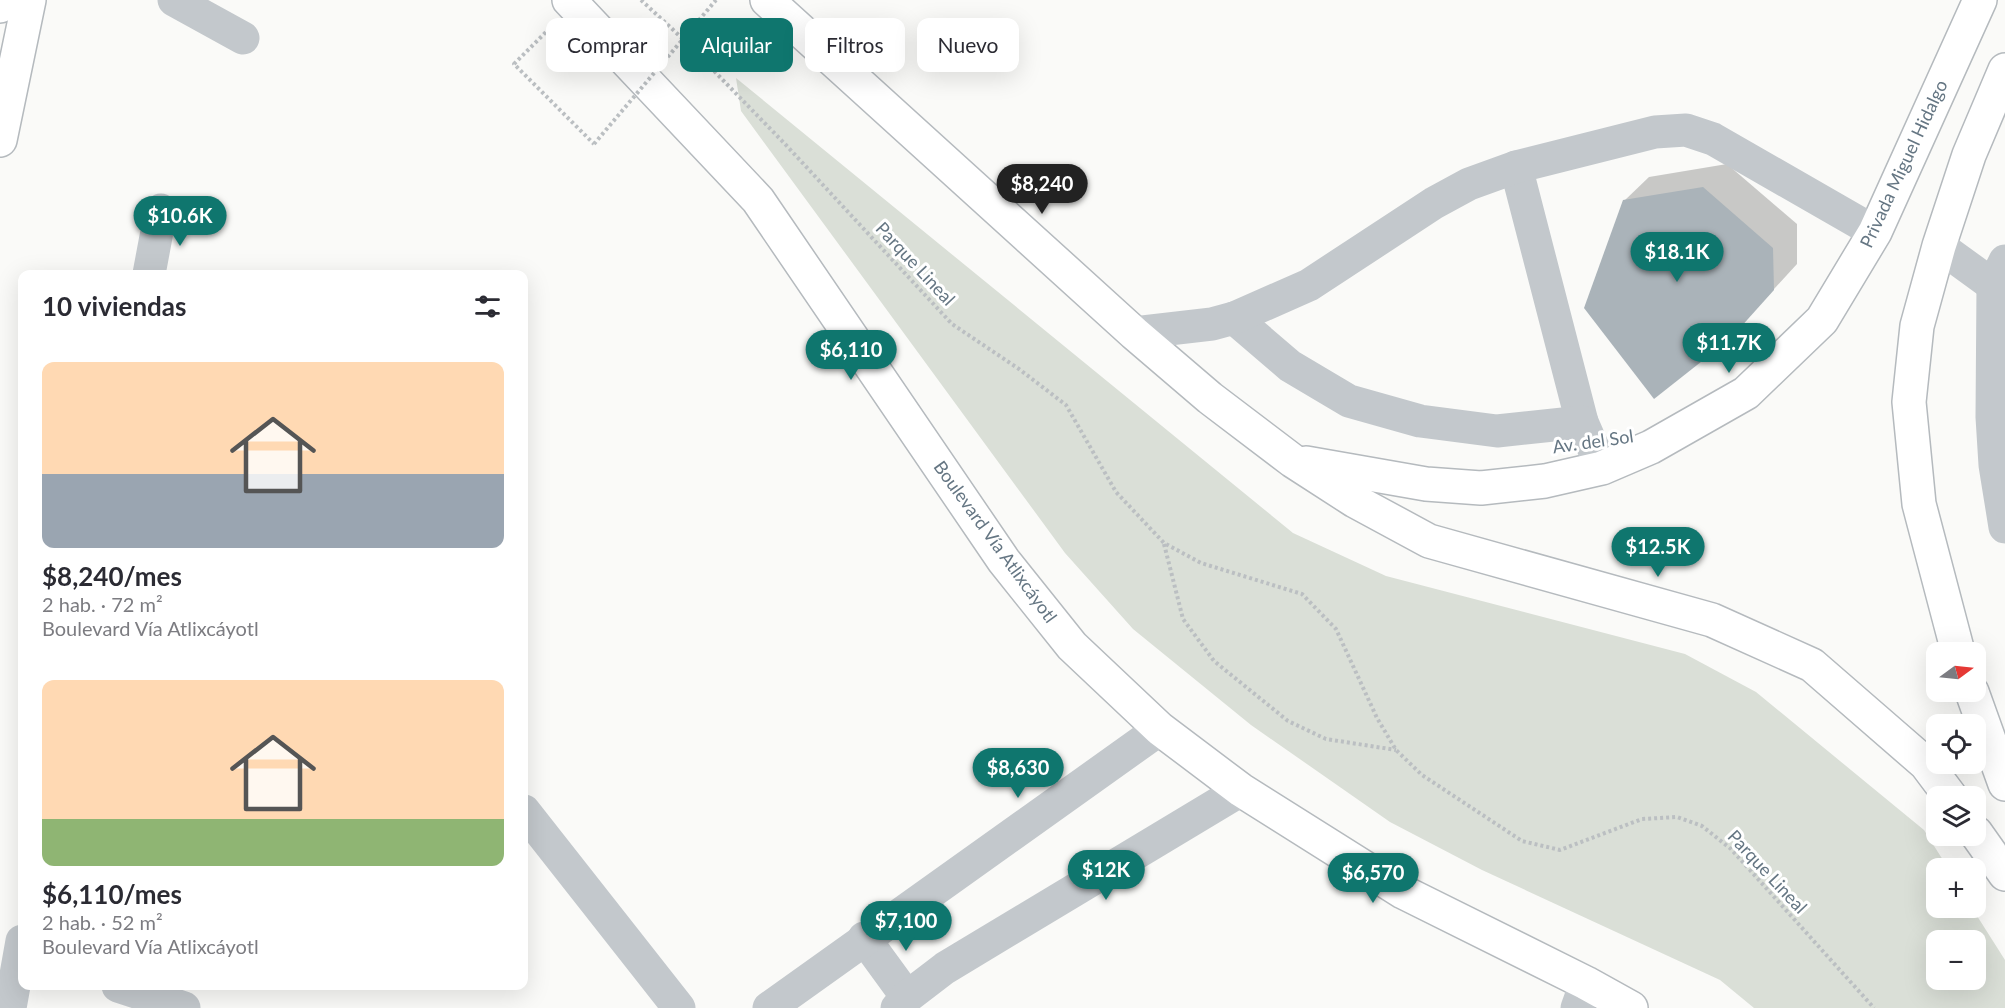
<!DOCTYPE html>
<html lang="es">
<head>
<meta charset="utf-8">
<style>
	:root { --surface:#fff; --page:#f7f7f7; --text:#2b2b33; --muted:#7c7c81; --accent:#0f766e }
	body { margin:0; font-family:Lato,sans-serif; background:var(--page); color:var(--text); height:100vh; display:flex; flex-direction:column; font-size:22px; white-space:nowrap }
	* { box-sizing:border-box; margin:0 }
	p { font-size:20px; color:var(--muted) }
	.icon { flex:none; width:33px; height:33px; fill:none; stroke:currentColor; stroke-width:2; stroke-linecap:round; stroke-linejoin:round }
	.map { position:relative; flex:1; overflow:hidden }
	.panel { position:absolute; left:18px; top:270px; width:510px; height:720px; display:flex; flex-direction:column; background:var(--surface); border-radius:12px; box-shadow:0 6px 24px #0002 }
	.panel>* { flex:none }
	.hud { position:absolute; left:546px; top:18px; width:570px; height:54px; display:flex; gap:12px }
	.needle { width:39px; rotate:75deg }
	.buttons { position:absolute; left:1926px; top:642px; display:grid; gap:12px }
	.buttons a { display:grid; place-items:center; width:60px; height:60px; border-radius:12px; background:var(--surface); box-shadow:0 6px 24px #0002; font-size:30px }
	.price { position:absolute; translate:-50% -51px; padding:0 14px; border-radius:21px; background:var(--accent); color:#fff; font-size:20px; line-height:39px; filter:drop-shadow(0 2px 3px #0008) }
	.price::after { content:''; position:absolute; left:50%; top:36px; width:18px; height:14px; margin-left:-9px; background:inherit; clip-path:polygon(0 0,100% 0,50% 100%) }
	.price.active { background:#222; color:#fff }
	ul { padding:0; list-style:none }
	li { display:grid; align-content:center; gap:12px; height:318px; padding:0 24px }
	li span { display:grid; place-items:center; height:186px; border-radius:12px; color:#555 }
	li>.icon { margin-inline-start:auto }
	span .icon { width:108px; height:108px; fill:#fffc; stroke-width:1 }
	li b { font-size:26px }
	h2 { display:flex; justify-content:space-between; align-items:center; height:72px; padding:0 24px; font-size:26px }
	.tag { padding:0 21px; border-radius:12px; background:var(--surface); box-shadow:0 6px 24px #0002; font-size:21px; line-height:54px }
	.tag.active { background:var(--accent); color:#fff }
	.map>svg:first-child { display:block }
	.green { fill:#dadfd7; fill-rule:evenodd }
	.shadow { fill:#0003 }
	.building { fill:#aab3b9 }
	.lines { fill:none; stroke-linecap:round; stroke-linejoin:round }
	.major-casing { stroke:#b5babe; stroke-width:36 }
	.path { stroke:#bbbfc2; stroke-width:4; stroke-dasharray:3 3; stroke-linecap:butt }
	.minor { stroke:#c3c8cc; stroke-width:33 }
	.major { stroke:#fff; stroke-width:33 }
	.path-bridge { stroke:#bbbfc2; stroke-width:4; stroke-dasharray:3 3; stroke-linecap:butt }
	.labels { text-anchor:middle; stroke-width:6; stroke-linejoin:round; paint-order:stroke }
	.street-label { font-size:18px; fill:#657683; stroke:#fff }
</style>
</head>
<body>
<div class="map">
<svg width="2005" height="1008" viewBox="0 0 2005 1008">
	<rect width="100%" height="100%" fill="#fafaf8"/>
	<!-- green -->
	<path class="green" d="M 736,78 L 1293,533 L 1386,576 L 1685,654 L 1756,692 L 1924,830 L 1948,868 L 1936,868 L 1936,908 L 1972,908 L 2005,960 L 2005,1008 L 1754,1008 L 1720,980 L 1482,870 L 1390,822 L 1251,725 L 1133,629 L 1065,553 L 741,111 ZM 1936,940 L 1976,940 L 1976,980 L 1936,980 Z"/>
	<!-- shadow -->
	<path class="shadow" d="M 1727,164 L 1797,224 L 1797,264 L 1729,338 L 1624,201 L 1649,177 Z"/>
	<!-- building -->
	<path class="building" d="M 1703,187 L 1773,248 L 1774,290 L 1730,339 L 1654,399 L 1584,308 L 1623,200 Z"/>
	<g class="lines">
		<!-- major casing -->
		<g class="major-casing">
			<g id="major">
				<path d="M 569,0 L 758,200 L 1004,561 L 1072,646 L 1160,729 L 1241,790 L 1403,892 L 1586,983 L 1631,1008"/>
				<path d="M 767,0 L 1134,333 L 1210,398 L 1293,461 L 1355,501 L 1429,541 L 1712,620 L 1812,665 L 1926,764 L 1950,796"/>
				<path d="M 0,6 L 1,0"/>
				<path d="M 0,140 L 29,0"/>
				<path d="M 1306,463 L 1426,484 L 1481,488 L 1545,481 L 1602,468 L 1651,447 L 1746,393 L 1822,320 L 1875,232 L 1980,0"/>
				<path d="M 1958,652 L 1919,504 L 1909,402 L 1917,326 L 1939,246 L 1969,155 L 2005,70"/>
				<path d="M 1972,692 L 2005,784"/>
				<path d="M 1976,833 L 2005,874"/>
			</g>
		</g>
		<!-- path -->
		<g class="path">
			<path d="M 641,0 L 683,39 L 785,144 L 952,324 L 1019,369 L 1066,405 L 1116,492 L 1164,543 L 1201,563 L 1302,594 L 1336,629 L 1377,718 L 1396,750 L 1422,775 L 1522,841 L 1560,850 L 1642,819 L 1677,817 L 1702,826 L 1731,849 L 1874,1008"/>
			<path d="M 550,28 L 514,64 L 594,144"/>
			<path d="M 1164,544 L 1183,619 L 1214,661 L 1288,721 L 1326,739 L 1396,750"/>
		</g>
		<!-- minor -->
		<g class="minor">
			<path d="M 174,0 L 243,38"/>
			<path d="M 1516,167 L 1582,422 L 1602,468"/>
			<path d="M 1939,246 L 2005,294"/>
			<path d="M 2005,261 L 1993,285 L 1992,417 L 1995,465 L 2005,527"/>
			<path d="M 149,274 L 161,210"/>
			<path d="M 1234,318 L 1290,366 L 1349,401 L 1420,421 L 1497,431 L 1582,422"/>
			<path d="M 1134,333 L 1212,324 L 1234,318 L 1309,285 L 1434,203 L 1469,184 L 1516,167 L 1655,132 L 1686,130 L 1713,139 L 1875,232"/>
			<path d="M 524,811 L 679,1008"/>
			<path d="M 864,938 L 907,997"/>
			<path d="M 118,986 L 184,1008"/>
			<path d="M 10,1008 L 22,941"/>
			<path d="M 769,1008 L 1160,729"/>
			<path d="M 897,1008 L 907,997 L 945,968 L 1241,790"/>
			<path d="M 1577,1008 L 1586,983"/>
		</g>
		<!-- major -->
		<use href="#major" class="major"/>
		<!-- path-bridge -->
		<path class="path-bridge" d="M 594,144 L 716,0"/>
	</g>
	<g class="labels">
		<!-- street labels -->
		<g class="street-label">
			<text transform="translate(1904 164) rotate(-65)" y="6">Privada Miguel Hidalgo</text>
			<text transform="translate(915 264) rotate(47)" y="6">Parque Lineal</text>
			<text transform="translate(1593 442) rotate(-8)" y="6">Av. del Sol</text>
			<text transform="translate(995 542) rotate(54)" y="6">Boulevard Vía Atlixcáyotl</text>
			<text transform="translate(1767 872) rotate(47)" y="6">Parque Lineal</text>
		</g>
	</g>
</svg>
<div class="buttons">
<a><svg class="needle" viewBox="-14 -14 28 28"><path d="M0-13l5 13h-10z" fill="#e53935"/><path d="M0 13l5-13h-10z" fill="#7c7c81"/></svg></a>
<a><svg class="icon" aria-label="locate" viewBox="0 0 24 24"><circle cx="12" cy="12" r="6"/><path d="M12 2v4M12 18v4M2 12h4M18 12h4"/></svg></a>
<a><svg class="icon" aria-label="layers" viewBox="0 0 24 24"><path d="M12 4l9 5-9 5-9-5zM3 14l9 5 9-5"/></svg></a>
<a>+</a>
<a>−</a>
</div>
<b class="price active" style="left:1042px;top:215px">$8,240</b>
<b class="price" style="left:180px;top:247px">$10.6K</b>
<b class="price" style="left:1677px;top:283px">$18.1K</b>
<b class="price" style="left:1729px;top:374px">$11.7K</b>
<b class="price" style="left:851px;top:381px">$6,110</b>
<b class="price" style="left:1658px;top:578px">$12.5K</b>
<b class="price" style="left:1018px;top:799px">$8,630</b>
<b class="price" style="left:1106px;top:901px">$12K</b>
<b class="price" style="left:1373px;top:904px">$6,570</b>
<b class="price" style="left:906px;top:952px">$7,100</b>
<div class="hud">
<a class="tag">Comprar</a>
<a class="tag active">Alquilar</a>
<a class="tag">Filtros</a>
<a class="tag">Nuevo</a>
</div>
<section class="panel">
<h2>10 viviendas<svg class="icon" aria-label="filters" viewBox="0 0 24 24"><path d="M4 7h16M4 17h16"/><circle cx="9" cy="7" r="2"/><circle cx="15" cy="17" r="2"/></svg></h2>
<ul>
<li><span style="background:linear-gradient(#ffd9b3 60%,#9aa5b1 0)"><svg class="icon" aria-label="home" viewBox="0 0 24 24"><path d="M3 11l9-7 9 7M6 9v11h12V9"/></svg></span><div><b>$8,240/mes</b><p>2 hab. · 72 m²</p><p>Boulevard Vía Atlixcáyotl</p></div></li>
<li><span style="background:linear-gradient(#ffd9b3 75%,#8fb573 0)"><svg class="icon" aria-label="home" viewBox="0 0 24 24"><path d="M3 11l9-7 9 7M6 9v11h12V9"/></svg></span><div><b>$6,110/mes</b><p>2 hab. · 52 m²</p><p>Boulevard Vía Atlixcáyotl</p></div></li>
</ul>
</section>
</div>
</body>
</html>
